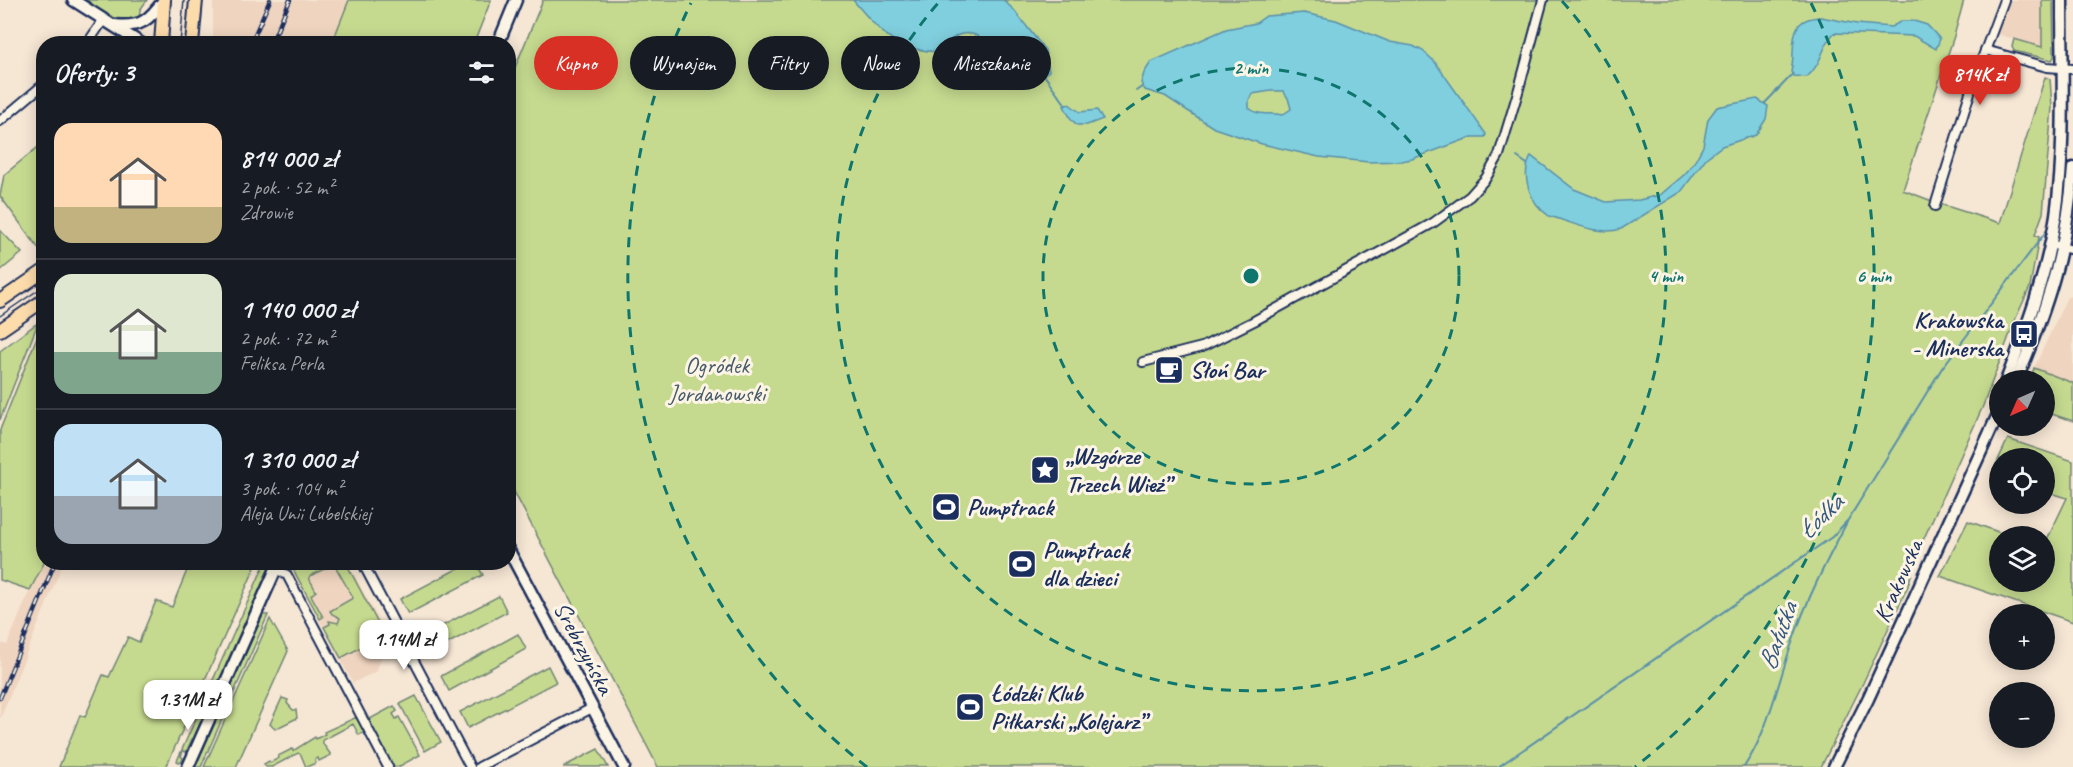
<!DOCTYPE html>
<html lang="pl">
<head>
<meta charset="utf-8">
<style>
	:root { --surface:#171b24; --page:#242831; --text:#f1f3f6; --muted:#9ea1a6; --line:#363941; --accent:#d93025 }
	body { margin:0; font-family:Caveat,sans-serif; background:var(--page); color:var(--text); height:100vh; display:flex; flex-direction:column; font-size:22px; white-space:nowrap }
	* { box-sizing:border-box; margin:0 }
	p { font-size:20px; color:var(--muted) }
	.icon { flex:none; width:33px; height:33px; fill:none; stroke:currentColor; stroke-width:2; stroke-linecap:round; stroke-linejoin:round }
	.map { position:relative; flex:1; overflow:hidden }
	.side { position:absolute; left:36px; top:36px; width:480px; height:534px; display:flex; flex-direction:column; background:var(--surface); border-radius:24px; box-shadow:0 3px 15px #0003 }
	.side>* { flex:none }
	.hud { position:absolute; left:534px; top:36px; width:570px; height:54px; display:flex; gap:12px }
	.needle { width:39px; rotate:225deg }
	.fabs { position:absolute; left:1989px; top:370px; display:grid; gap:12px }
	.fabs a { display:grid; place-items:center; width:66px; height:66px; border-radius:50%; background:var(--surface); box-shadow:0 3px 15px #0003; font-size:30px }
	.price { position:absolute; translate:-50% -51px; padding:0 14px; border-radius:12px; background:#fff; color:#222; font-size:20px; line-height:39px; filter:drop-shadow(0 2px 3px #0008) }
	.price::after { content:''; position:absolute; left:50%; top:36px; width:18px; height:14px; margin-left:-9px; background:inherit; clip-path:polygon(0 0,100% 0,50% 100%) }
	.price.on { background:var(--accent); color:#fff }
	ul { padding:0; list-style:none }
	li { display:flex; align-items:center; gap:18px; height:150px; padding:0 18px }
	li+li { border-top:2px solid var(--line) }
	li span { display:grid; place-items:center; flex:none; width:168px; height:120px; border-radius:18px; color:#555 }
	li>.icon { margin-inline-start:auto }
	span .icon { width:72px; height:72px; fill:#fffc; stroke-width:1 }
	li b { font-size:26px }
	h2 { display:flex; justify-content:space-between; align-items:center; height:72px; padding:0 18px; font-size:26px }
	.tag { padding:0 21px; border-radius:27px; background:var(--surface); box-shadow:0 3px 15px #0003; font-size:21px; line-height:54px }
	.tag.on { background:var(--accent); color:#fff }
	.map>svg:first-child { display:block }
	.built { fill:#efd5c0 }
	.green { fill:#c6da8f; stroke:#708476; stroke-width:1.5 }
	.water { fill:#80cfde; stroke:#588fab; stroke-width:1.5; fill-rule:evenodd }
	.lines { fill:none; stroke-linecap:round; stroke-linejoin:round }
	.stream { stroke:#588fab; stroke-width:2 }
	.street-casing { stroke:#1b2f5e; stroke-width:12 }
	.secondary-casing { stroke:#1b2f5e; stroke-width:15 }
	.primary-casing { stroke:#1b2f5e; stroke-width:16 }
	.street { stroke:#fcf5e5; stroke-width:8 }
	.secondary { stroke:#fcf5e5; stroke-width:10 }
	.primary { stroke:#fddcac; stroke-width:12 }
	.tram { stroke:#1b2f5e; stroke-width:1.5 }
	.rail-casing { stroke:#1b2f5e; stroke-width:4.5 }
	.rail { stroke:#fcf5e5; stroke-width:2; stroke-dasharray:7; stroke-linecap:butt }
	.ring { fill:none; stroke:#0f766e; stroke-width:3; stroke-dasharray:10 8 }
	.labels { text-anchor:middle; stroke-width:6; stroke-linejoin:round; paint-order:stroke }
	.poi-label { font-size:24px; font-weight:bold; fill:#1b2f5e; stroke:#fcf5e5; text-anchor:start }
	.park-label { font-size:24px; fill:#465a6a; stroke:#fcf5e5 }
	.street-label { font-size:24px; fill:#1b2f5e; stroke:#fcf5e5 }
	.water-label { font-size:26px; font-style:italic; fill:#34577e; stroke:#fcf5e5 }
	.centre { fill:#0f766e; stroke:#fcf5e5; stroke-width:3 }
	.ring-label { font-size:18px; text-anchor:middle; font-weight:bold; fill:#0f766e; stroke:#fcf5e5; stroke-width:6; stroke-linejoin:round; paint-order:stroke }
</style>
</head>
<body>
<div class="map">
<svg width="2073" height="767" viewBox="0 0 2073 767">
	<rect width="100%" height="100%" fill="#f6e6d4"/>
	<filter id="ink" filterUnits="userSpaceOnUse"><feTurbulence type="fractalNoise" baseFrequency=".0167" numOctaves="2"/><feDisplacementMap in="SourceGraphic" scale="12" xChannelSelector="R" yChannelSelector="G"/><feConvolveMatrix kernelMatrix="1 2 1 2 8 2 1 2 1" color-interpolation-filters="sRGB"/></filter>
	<g filter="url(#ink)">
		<!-- built -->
		<g class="built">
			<path d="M 213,0 L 349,0 L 332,44 L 213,43 Z"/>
			<path d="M 2010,0 L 2042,0 L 2042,48 L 1997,34 Z"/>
			<path d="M 2073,296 L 2073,383 L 2034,368 L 2067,297 Z"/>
			<path d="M 44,563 L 63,563 L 0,719 L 0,643 L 7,645 L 30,590 Z"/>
			<path d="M 295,563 L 348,563 L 387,636 L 377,671 L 353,683 L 293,571 Z"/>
		</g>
		<!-- green -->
		<g class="green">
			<path d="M 87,0 L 147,0 L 140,10 L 139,20 L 120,21 L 90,5 L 90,3 Z"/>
			<path d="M 349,0 L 491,0 L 474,43 L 332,43 Z"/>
			<path d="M 543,0 L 1964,0 L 1954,36 L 1903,190 L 1940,204 L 2000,223 L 2045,77 L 2050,79 L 2052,107 L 2043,213 L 2035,235 L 2039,237 L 2030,287 L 2015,320 L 1983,406 L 1917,554 L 1908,586 L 1863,683 L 1821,767 L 658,767 L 509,482 L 509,82 Z"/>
			<path d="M 2042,0 L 2053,0 L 2054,57 L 2052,60 L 2014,51 L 2012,47 L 2014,39 L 2042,47 Z"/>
			<path d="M 43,143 L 44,245 L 39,249 L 0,196 L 4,175 Z"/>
			<path d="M 0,230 L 22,253 L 0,271 Z"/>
			<path d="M 36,324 L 36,328 L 0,420 L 0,351 Z"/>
			<path d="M 43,331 L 44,563 L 30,590 L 0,580 L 0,430 L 37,337 Z"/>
			<path d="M 2034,368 L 2073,383 L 2073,421 L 2045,412 L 2044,381 L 2030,381 Z"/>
			<path d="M 2008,439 L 2073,461 L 2073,622 L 1940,576 L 1968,521 L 2012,537 L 2000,537 L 2000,582 L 2044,582 L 2045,544 L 2067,498 L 2045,491 L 2044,459 L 2000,459 L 1999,475 L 1992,473 Z"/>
			<path d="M 470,562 L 476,563 L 483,575 L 408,614 L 400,599 Z"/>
			<path d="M 190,563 L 257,563 L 166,767 L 59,767 L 80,715 L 85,717 L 103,675 L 109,677 L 128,637 L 139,642 L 156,601 L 172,607 Z"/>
			<path d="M 265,563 L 272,563 L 194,739 L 192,739 L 186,752 L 183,751 L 181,756 L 183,758 L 181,763 L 177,761 Z"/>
			<path d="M 298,563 L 346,563 L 384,635 L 341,658 L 324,627 L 330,624 L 329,621 L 338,623 L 340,618 L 332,614 L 330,611 L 353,598 L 334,564 L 310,576 L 309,578 L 316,591 L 311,595 L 323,617 L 320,619 L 294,571 Z"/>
			<path d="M 499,596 L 507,612 L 428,654 L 419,638 Z"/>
			<path d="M 263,615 L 268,615 L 201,767 L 194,767 Z"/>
			<path d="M 270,619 L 288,651 L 236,767 L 204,767 Z"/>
			<path d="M 518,634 L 526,649 L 449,691 L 441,676 Z"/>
			<path d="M 548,666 L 556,682 L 468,728 L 460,712 Z"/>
			<path d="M 416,696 L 441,742 L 425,751 L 400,704 Z"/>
			<path d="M 282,698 L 288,700 L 287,703 L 293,710 L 296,710 L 297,718 L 275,729 L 270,724 Z"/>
			<path d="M 394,706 L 397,711 L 393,714 L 396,719 L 399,717 L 420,755 L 398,767 L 393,767 L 368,720 Z"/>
			<path d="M 357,717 L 365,732 L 359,735 L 353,724 L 323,740 L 323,744 L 331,755 L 319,761 L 318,758 L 315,760 L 316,763 L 306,767 L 301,755 L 298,753 L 272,767 L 266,767 L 264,764 L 269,761 L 270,763 L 279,758 L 278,756 L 292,749 L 293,751 L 315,737 L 316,739 L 325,734 L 324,732 Z"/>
			<path d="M 598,749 L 608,767 L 563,767 Z"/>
		</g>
		<!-- water -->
		<g class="water">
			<path d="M 853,0 L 1003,0 L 1014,10 L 1045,50 L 1049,71 L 1039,78 C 1034,75 1029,72 1022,71 C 1013,69 1003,72 996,66 C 985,57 991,39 972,34 C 953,30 951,46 936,51 C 932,52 926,51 922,50 C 892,49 871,21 853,0 Z"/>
			<path d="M 1304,13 L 1336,20 L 1390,42 L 1413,46 L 1423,51 L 1435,62 L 1486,134 L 1485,137 L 1472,137 L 1412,159 L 1401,161 L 1369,162 L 1319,157 L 1262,144 L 1214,128 L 1165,96 L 1145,90 L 1141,83 L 1144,73 L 1151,62 L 1226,29 L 1256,23 L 1266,16 ZM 1271,91 L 1283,91 L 1288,98 L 1291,109 L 1282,115 C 1270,112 1259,117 1249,108 L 1249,100 L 1252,94 Z"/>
			<path d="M 1821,17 L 1857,24 L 1891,27 L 1902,21 L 1914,21 L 1927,25 L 1940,39 L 1936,49 L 1914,36 L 1834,33 C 1821,47 1823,63 1807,77 L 1794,76 L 1791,72 C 1797,47 1784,18 1821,17 Z"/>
			<path d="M 1757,99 L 1768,106 L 1766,119 L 1756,135 L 1722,146 L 1706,158 L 1681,192 L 1621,229 C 1598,236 1571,222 1549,216 C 1530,203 1520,177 1531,156 L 1574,189 L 1606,202 L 1639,200 L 1660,195 L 1685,174 L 1695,161 L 1703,146 L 1708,119 L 1717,107 Z"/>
			<path d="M 1069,104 L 1080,112 L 1097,110 L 1103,119 L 1087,125 L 1077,125 L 1071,119 L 1064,106 Z"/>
		</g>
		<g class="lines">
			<!-- stream -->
			<g class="stream">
				<path d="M 1044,75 L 1066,105"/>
				<path d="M 1136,91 L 1143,86"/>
				<path d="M 1765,103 L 1793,74"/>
				<path d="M 1517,157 L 1527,164"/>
				<path d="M 1498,767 L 1832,537 L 1848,520 L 1942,368 L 2048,229"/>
				<path d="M 1744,767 C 1769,730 1777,685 1792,643 C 1806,601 1826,562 1847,522"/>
			</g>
			<!-- street casing -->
			<g class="street-casing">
				<g id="street">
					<path d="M 87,44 L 104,19"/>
					<path d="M 1985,50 L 2047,67 L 2073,69"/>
					<path d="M 0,121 L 44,84"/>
					<path d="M 1935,206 L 1973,83 L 2004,0"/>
					<path d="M 2050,244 L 2073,250"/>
					<path d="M 1143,362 L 1202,347 L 1254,321 L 1433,223 L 1470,196 L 1486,178 L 1499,155 L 1518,92 L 1543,0"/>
					<path d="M 362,562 L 470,767"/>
					<path d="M 276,569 L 287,575 L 388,767"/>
					<path d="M 479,767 L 592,708"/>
				</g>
			</g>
			<!-- secondary casing -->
			<g class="secondary-casing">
				<g id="secondary">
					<path d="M 73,0 L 142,44"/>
					<path d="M 115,25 C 141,28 149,20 164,0"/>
					<path d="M 498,44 L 516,0"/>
					<path d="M 2006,381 C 2027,327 2047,273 2056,215 C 2066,144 2062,71 2062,0"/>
					<path d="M 2016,381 C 2046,311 2068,246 2073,168"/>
					<path d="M 508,549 L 624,767"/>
					<path d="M 188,767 L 279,562"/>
					<path d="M 1834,767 L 1868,699 L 2000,410"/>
				</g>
			</g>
			<!-- primary casing -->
			<g class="primary-casing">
				<g id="primary">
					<path d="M 161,44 L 164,0"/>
					<path d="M 192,44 L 196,0"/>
					<path d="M 0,301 L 44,271"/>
					<path d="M 0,330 L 44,300"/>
				</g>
			</g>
			<!-- street -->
			<use href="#street" class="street"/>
			<!-- secondary -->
			<use href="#secondary" class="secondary"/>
			<!-- primary -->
			<use href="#primary" class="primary"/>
			<!-- tram -->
			<g class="tram">
				<path d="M 180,44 L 184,0"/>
				<path d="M 0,316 L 44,286"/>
			</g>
			<!-- rail casing -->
			<g class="rail-casing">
				<g id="rail">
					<path d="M 253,39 L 270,0"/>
					<path d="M 271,44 L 290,0"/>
					<path d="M 0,698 L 55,562"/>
				</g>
			</g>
			<!-- rail -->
			<use href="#rail" class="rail"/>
		</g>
	</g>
	<!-- distance rings -->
	<g class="ring">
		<circle cx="1251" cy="276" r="208"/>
		<path d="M1562 1A415 415 0 1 1 940 1"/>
		<path d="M867 767A623 623 0 0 1 691 3M1811 3A623 623 0 0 1 1635 767"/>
	</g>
	<!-- icons -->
	<defs>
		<g id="bus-square" transform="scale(1.5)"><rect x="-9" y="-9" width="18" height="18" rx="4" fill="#1b2f5e" stroke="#fcf5e5"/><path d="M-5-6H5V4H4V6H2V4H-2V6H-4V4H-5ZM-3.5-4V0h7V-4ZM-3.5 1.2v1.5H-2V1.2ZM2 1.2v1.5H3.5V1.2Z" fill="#fff"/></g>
		<g id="cafe-square" transform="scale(1.5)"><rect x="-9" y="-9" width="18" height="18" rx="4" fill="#1b2f5e" stroke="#fcf5e5"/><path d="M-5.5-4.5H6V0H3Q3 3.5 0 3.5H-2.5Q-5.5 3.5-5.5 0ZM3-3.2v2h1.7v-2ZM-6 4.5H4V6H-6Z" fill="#fff"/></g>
		<g id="sight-square" transform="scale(1.5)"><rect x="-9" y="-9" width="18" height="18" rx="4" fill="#1b2f5e" stroke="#fcf5e5"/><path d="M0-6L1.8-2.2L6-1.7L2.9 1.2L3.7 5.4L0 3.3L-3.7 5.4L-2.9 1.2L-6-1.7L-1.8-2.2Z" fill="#fff"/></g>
		<g id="stadium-square" transform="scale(1.5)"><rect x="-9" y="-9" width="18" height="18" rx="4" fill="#1b2f5e" stroke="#fcf5e5"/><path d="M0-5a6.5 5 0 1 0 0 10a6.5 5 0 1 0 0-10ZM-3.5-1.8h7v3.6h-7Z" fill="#fff"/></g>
	</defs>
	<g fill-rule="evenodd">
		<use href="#bus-square" x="2024" y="334"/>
		<use href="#cafe-square" x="1169" y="370"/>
		<use href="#sight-square" x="1045" y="470"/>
		<use href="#stadium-square" x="946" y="507"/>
		<use href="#stadium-square" x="1022" y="564"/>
		<use href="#stadium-square" x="970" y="707"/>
	</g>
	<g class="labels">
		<!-- poi labels -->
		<g class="poi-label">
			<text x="2003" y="328" text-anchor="end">Krakowska<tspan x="2003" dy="28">- Minerska</tspan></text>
			<text x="1190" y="378">Słoń Bar</text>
			<text x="1066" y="464">„Wzgórze<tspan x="1066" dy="28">Trzech Wież”</tspan></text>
			<text x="967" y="515">Pumptrack</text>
			<text x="1043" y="558">Pumptrack<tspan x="1043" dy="28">dla dzieci</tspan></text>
			<text x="991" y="701">Łódzki Klub<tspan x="991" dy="28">Piłkarski „Kolejarz”</tspan></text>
		</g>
		<!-- park labels -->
		<g class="park-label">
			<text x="717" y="373">Ogródek<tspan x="717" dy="28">Jordanowski</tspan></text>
		</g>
		<!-- street labels -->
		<g class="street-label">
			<text transform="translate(1898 581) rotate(-66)" y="8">Krakowska</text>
			<text transform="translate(584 648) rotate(62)" y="8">Srebrzyńska</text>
		</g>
		<!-- water labels -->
		<g class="water-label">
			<text transform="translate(1820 516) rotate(-44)" y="9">Łódka</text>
			<text transform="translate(1777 636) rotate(-70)" y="9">Bałutka</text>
		</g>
	</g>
	<circle cx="1251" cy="276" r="9" class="centre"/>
	<g class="ring-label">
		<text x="1251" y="74">2 min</text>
		<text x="1666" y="282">4 min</text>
		<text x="1874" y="282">6 min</text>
	</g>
</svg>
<div class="fabs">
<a><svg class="needle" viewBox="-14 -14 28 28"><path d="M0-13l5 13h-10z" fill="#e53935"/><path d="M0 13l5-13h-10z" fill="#9ea1a6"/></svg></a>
<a><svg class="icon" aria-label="locate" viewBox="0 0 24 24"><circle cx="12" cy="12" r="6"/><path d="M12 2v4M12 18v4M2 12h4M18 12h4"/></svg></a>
<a><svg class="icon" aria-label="layers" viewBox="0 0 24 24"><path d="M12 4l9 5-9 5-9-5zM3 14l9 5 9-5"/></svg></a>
<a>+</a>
<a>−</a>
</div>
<b class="price on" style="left:1980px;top:106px">814K zł</b>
<b class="price" style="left:404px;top:671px">1.14M zł</b>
<b class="price" style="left:188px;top:731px">1.31M zł</b>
<div class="hud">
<a class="tag on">Kupno</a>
<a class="tag">Wynajem</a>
<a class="tag">Filtry</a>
<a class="tag">Nowe</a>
<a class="tag">Mieszkanie</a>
</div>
<section class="side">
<h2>Oferty: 3<svg class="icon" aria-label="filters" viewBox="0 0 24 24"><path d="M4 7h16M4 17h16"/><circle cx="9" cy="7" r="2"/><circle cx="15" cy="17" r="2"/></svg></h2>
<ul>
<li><span style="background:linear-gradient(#ffd9b3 70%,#c2b280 0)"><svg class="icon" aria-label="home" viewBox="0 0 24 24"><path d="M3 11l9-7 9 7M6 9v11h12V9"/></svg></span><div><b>814 000 zł</b><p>2 pok. · 52 m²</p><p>Zdrowie</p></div></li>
<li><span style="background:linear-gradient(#dfe7d0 65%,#7fa58c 0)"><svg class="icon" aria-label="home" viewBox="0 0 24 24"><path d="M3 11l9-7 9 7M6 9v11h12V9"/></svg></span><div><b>1 140 000 zł</b><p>2 pok. · 72 m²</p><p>Feliksa Perla</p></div></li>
<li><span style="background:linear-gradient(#bfe0f5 60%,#9aa5b1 0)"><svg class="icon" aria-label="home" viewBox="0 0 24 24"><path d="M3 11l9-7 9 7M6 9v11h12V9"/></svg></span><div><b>1 310 000 zł</b><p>3 pok. · 104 m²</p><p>Aleja Unii Lubelskiej</p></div></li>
</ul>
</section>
</div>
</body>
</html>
